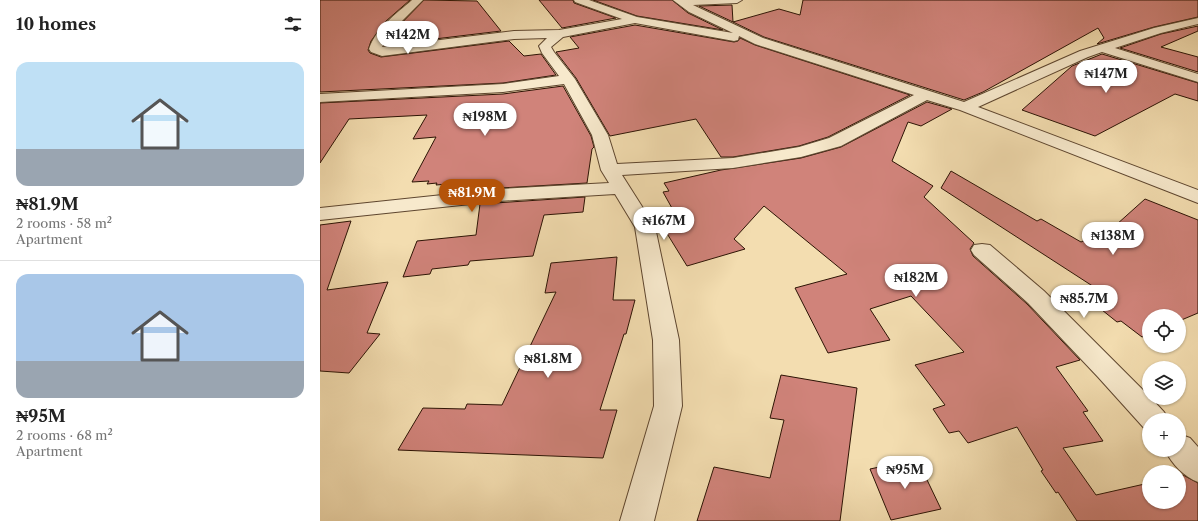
<!DOCTYPE html>
<html lang="en">
<head>
<meta charset="utf-8">
<style>
	:root { --surface:#fff; --page:#f2f2f2; --text:#222; --muted:#767676; --line:#e0e0e0; --accent:#b45309 }
	body { margin:0; font-family:"Libre Caslon Text",serif; background:var(--page); color:var(--text); height:100vh; display:flex; flex-direction:column; font-size:15px; white-space:nowrap }
	* { box-sizing:border-box; margin:0 }
	p { font-size:13px; color:var(--muted) }
	.icon { flex:none; width:22px; height:22px; fill:none; stroke:currentColor; stroke-width:2; stroke-linecap:round; stroke-linejoin:round }
	.map { position:relative; flex:1; overflow:hidden }
	.side { display:flex; flex-direction:column; background:var(--surface); width:320px }
	.side>* { flex:none }
	.tools { position:absolute; left:822px; top:309px; display:grid; gap:8px }
	.tools a { display:grid; place-items:center; width:44px; height:44px; border-radius:50%; background:var(--surface); box-shadow:0 1px 3px #0004; font-size:20px }
	.price { position:absolute; translate:-50% -34px; padding:0 9px; border-radius:14px; background:#fff; color:#222; font-size:13px; line-height:26px; filter:drop-shadow(0 1px 2px #0008) }
	.price::after { content:''; position:absolute; left:50%; top:24px; width:12px; height:9px; margin-left:-6px; background:inherit; clip-path:polygon(0 0,100% 0,50% 100%) }
	.price.current { background:var(--accent); color:#fff }
	ul { padding:0; list-style:none }
	li { display:grid; align-content:center; gap:8px; height:212px; padding:0 16px }
	li+li { border-top:1px solid var(--line) }
	li span { display:grid; place-items:center; height:124px; border-radius:12px; color:#555 }
	li>.icon { margin-inline-start:auto }
	span .icon { width:72px; height:72px; fill:#fffc; stroke-width:1 }
	li b { font-size:17px }
	h2 { display:flex; justify-content:space-between; align-items:center; height:48px; padding:0 16px; font-size:17px }
	main { display:flex; flex:1; min-height:0 }
	.map>svg:first-child { display:block }
	.building { fill:#d0837a; stroke:#2c1304 }
	.lines { fill:none; stroke-linecap:round; stroke-linejoin:round }
	.minor-casing { stroke:#5e462f; stroke-width:2 }
	.minor { fill:#f7e9cc; fill-rule:evenodd }
</style>
</head>
<body>
<main>
<section class="side">
<h2>10 homes<svg class="icon" aria-label="filters" viewBox="0 0 24 24"><path d="M4 7h16M4 17h16"/><circle cx="9" cy="7" r="2"/><circle cx="15" cy="17" r="2"/></svg></h2>
<ul>
<li><span style="background:linear-gradient(#bfe0f5 70%,#9aa5b1 0)"><svg class="icon" aria-label="home" viewBox="0 0 24 24"><path d="M3 11l9-7 9 7M6 9v11h12V9"/></svg></span><div><b>₦81.9M</b><p>2 rooms · 58 m²</p><p>Apartment</p></div></li>
<li><span style="background:linear-gradient(#a9c7e8 70%,#9aa5b1 0)"><svg class="icon" aria-label="home" viewBox="0 0 24 24"><path d="M3 11l9-7 9 7M6 9v11h12V9"/></svg></span><div><b>₦95M</b><p>2 rooms · 68 m²</p><p>Apartment</p></div></li>
</ul>
</section>
<div class="map">
<svg width="878" height="521" viewBox="0 0 878 521">
	<rect width="100%" height="100%" fill="#f3ddb0"/>
	<filter id="stains"><feTurbulence type="fractalNoise" baseFrequency=".005" numOctaves="4"/><feColorMatrix values="0 0 0 0 .2 0 0 0 0 .09 0 0 0 0 .02 0 0 0 .5 -.17"/></filter>
	<radialGradient id="worn" r=".72"><stop offset=".6" stop-color="#630" stop-opacity="0"/><stop offset="1" stop-color="#630" stop-opacity=".3"/></radialGradient>
	<!-- building -->
	<g class="building">
		<path d="M 0,0 L 90,0 L 66,21 L 51,41 L 48,50 L 50,53 L 61,57 L 189,41 L 204,56 L 221,54 L 236,75 L 183,83 L 0,92 Z"/>
		<path d="M 104,0 L 157,1 L 181,31 L 65,45 L 72,33 Z"/>
		<path d="M 219,0 L 253,0 L 254,3 L 296,18 L 242,28 Z"/>
		<path d="M 273,0 L 352,0 L 368,13 L 403,30 L 317,16 Z"/>
		<path d="M 483,0 L 878,0 L 878,17 L 834,27 L 777,44 L 784,38 L 778,28 L 663,92 L 644,100 L 444,37 L 413,22 L 459,9 L 480,15 Z"/>
		<path d="M 412,5 L 413,22 L 379,6 Z"/>
		<path d="M 315,25 L 414,42 L 418,41 L 420,38 L 435,45 L 590,95 L 508,137 L 479,146 L 413,157 L 401,157 L 376,119 L 290,136 L 256,78 L 236,52 L 259,48 L 250,37 Z"/>
		<path d="M 878,26 L 878,31 L 841,47 L 878,57 L 878,72 L 800,48 L 841,34 Z"/>
		<path d="M 782,54 L 878,83 L 878,101 L 855,94 L 775,136 L 702,110 L 752,66 Z"/>
		<path d="M 243,86 L 271,136 L 274,147 L 272,149 L 267,183 L 163,189 L 164,181 L 116,185 L 117,183 L 107,184 L 109,181 L 92,182 L 116,137 L 93,139 L 107,115 L 29,119 L 0,163 L 0,103 L 183,94 Z"/>
		<path d="M 607,102 L 632,109 L 601,126 L 588,122 L 572,161 L 613,186 L 604,197 L 654,243 L 650,249 L 653,256 L 707,304 L 760,360 L 736,367 L 768,411 L 763,412 L 783,441 L 743,448 L 776,495 L 829,483 L 829,502 L 859,502 L 859,476 L 863,475 L 878,483 L 878,521 L 757,521 L 738,492 L 736,493 L 721,471 L 723,470 L 697,427 L 648,443 L 639,431 L 629,433 L 613,409 L 625,405 L 595,365 L 644,352 L 591,296 L 550,309 L 570,340 L 508,353 L 475,288 L 527,274 L 444,206 L 414,239 L 425,249 L 367,266 L 335,214 L 353,210 L 343,192 L 349,191 L 344,183 L 401,170 L 481,158 L 521,147 Z"/>
		<path d="M 631,171 L 717,221 L 721,219 L 761,242 L 770,238 L 777,242 L 825,199 L 878,220 L 878,313 L 859,321 L 859,316 L 829,316 L 829,334 L 822,337 L 801,321 L 797,322 L 772,302 L 788,296 L 621,188 Z"/>
		<path d="M 265,197 L 263,212 L 224,215 L 213,256 L 150,261 L 148,265 L 112,269 L 110,274 L 83,277 L 97,241 L 156,235 L 160,204 Z"/>
		<path d="M 31,221 L 7,290 L 68,282 L 47,333 L 60,334 L 29,373 L 0,371 L 0,225 Z"/>
		<path d="M 297,257 L 293,300 L 315,300 L 306,334 L 304,334 L 280,410 L 297,410 L 283,458 L 78,450 L 103,408 L 145,409 L 147,404 L 182,405 L 236,292 L 225,293 L 231,263 Z"/>
		<path d="M 461,375 L 537,388 L 520,521 L 377,521 L 394,467 L 450,478 L 464,420 L 450,418 Z"/>
		<path d="M 597,459 L 621,509 L 571,520 L 550,469 Z"/>
	</g>
	<g class="lines">
		<!-- minor casing -->
		<g class="minor-casing">
			<g id="minor">
				<path d="M 92,0 L 103,0 L 71,32 L 62,47 L 194,31 L 239,30 L 302,19 L 255,2 L 254,0 L 269,0 L 317,17 L 413,33 L 369,12 L 353,0 L 422,0 L 417,3 L 373,5 L 443,38 L 644,102 L 760,51 L 834,28 L 878,18 L 878,24 L 841,33 L 795,48 L 878,74 L 878,82 L 782,52 L 768,57 L 658,107 L 878,190 L 878,203 L 640,110 L 607,100 L 521,146 L 481,157 L 413,168 L 302,175 L 335,227 L 359,340 L 362,406 L 334,521 L 300,521 L 334,406 L 333,340 L 315,227 L 295,194 L 179,201 L 0,220 L 0,208 L 179,189 L 289,183 L 281,170 L 272,135 L 244,84 L 183,92 L 0,102 L 0,94 L 183,84 L 239,76 L 222,53 L 219,46 L 227,38 L 194,39 L 62,56 L 51,52 L 49,49 C 56,28 76,14 92,0 ZM 315,23 L 414,41 L 418,40 L 419,36 L 435,44 L 594,95 L 509,138 L 479,147 L 413,158 L 297,164 L 288,135 L 255,79 L 234,52 L 231,47 L 243,37 Z"/>
				<path d="M 662,244 L 670,245 L 724,291 L 829,396 L 829,398 L 831,398 L 844,412 L 849,420 L 829,420 L 829,430 L 824,428 L 778,377 L 708,303 L 654,255 L 651,250 L 654,245 Z"/>
				<path d="M 859,434 L 870,438 L 878,447 L 878,482 C 864,477 852,464 845,450 L 859,450 Z"/>
			</g>
		</g>
		<!-- minor -->
		<use href="#minor" class="minor"/>
	</g>
	<rect width="100%" height="100%" filter="url(#stains)"/>
	<rect width="100%" height="100%" fill="url(#worn)"/>
</svg>
<div class="tools">
<a><svg class="icon" aria-label="locate" viewBox="0 0 24 24"><circle cx="12" cy="12" r="6"/><path d="M12 2v4M12 18v4M2 12h4M18 12h4"/></svg></a>
<a><svg class="icon" aria-label="layers" viewBox="0 0 24 24"><path d="M12 4l9 5-9 5-9-5zM3 14l9 5 9-5"/></svg></a>
<a>+</a>
<a>−</a>
</div>
<b class="price" style="left:88px;top:55px">₦142M</b>
<b class="price" style="left:786px;top:94px">₦147M</b>
<b class="price" style="left:165px;top:137px">₦198M</b>
<b class="price current" style="left:152px;top:213px">₦81.9M</b>
<b class="price" style="left:344px;top:241px">₦167M</b>
<b class="price" style="left:793px;top:256px">₦138M</b>
<b class="price" style="left:596px;top:298px">₦182M</b>
<b class="price" style="left:764px;top:319px">₦85.7M</b>
<b class="price" style="left:228px;top:379px">₦81.8M</b>
<b class="price" style="left:585px;top:490px">₦95M</b>
</div>
</main>
</body>
</html>
